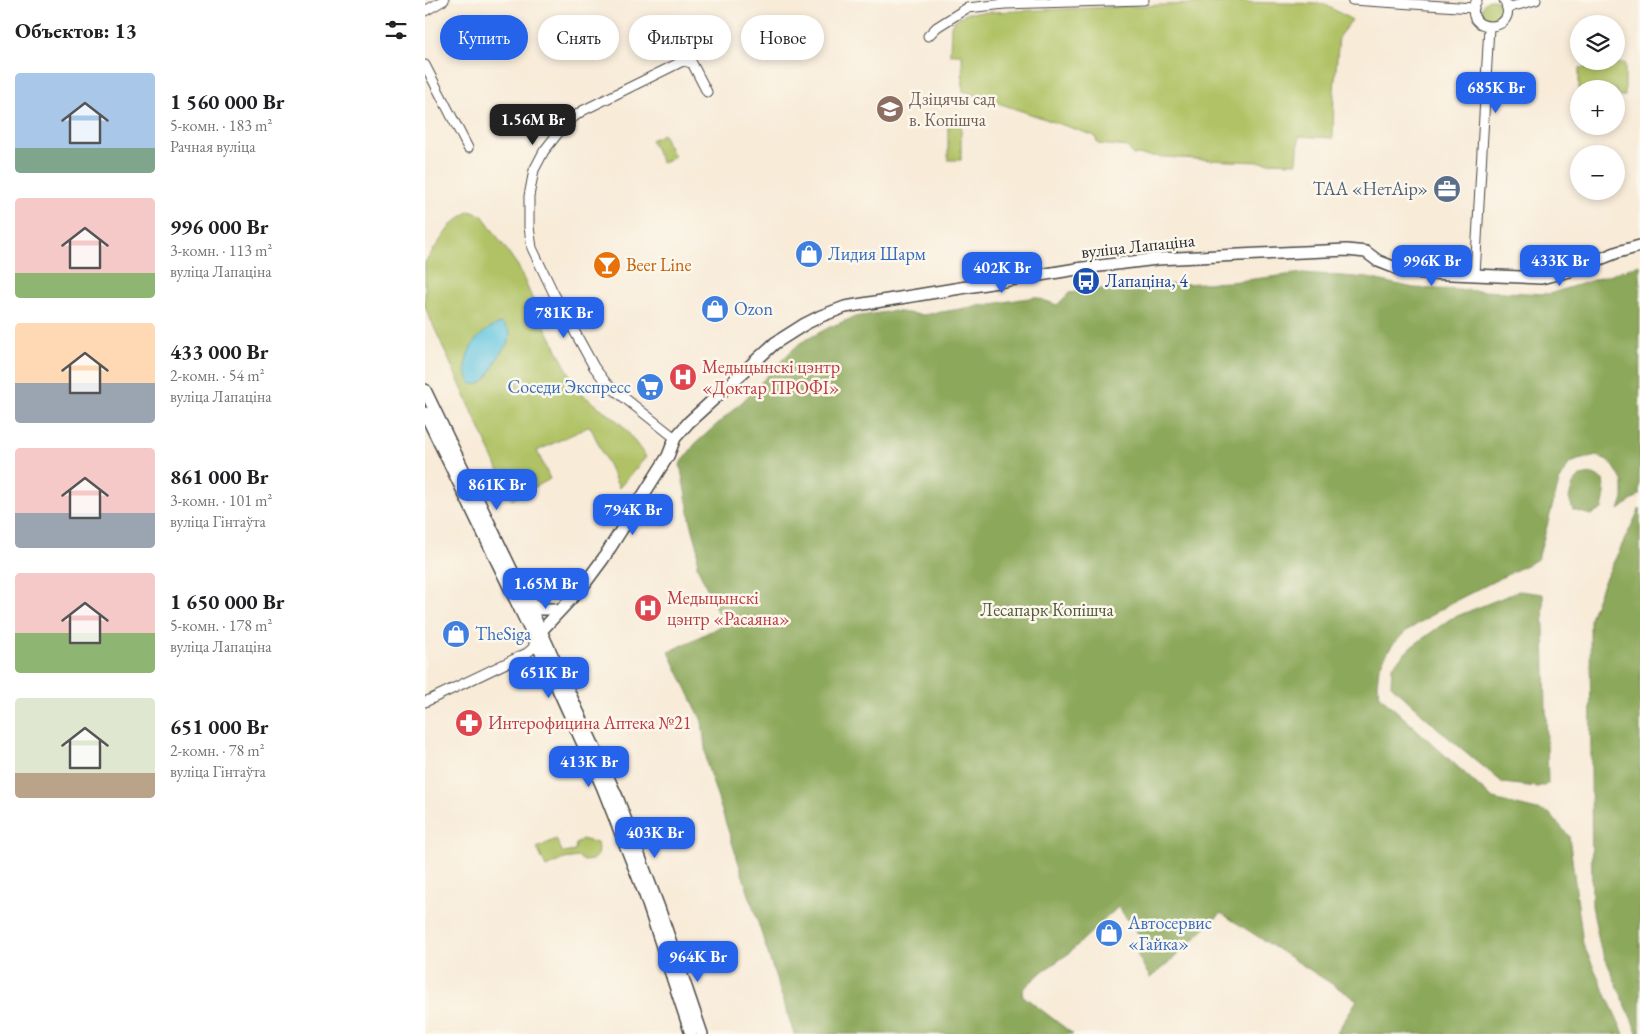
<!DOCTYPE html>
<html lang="ru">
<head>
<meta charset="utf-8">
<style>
	:root { --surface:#fff; --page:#f6f6f6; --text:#202124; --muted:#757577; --accent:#2563eb }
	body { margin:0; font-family:"EB Garamond",serif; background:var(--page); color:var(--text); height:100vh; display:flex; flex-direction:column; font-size:19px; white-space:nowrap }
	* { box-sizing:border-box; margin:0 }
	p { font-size:16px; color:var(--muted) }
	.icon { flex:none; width:28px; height:28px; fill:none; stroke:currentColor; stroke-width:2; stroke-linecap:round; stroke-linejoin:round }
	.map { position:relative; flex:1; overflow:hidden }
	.sheet { display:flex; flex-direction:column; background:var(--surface); width:425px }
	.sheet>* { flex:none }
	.top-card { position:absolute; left:15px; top:15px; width:475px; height:45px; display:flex; gap:10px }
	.buttons { position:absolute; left:1145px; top:15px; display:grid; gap:10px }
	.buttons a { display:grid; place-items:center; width:55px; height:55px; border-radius:50%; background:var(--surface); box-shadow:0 2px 8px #0003; font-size:25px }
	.price { position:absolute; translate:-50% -42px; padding:0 11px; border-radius:10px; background:var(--accent); color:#fff; font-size:16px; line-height:32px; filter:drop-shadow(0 1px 2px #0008) }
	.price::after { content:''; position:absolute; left:50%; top:30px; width:15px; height:11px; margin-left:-8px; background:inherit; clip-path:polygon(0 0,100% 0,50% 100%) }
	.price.selected { background:#222; color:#fff }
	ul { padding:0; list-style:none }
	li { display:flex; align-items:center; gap:15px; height:125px; padding:0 15px }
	li span { display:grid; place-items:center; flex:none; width:140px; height:100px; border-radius:5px; color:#555 }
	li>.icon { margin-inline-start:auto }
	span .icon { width:60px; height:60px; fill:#fffc; stroke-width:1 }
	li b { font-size:21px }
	h2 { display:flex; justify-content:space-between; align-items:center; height:60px; padding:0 15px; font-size:21px }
	.pill { padding:0 18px; border-radius:22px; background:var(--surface); box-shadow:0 2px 8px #0003; font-size:18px; line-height:45px }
	.pill.selected { background:var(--accent); color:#fff }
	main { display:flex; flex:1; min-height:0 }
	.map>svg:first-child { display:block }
	.green { fill:#b0c265; stroke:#6e7648 }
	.forest { fill:#8ca85a; stroke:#5c6a42 }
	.water { fill:#63c6e0; stroke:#477886 }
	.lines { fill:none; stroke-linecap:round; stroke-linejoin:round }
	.minor-casing { stroke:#4a4845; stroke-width:11 }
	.major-casing { stroke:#4a4845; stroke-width:14 }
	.minor { stroke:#fff; stroke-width:9 }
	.major { stroke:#fff; stroke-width:11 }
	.labels { text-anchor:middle; stroke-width:5; stroke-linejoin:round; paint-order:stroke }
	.education-label { font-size:18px; fill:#785e54; stroke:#fbf7ec; text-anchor:start }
	.service-label { font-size:18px; fill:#4e5e75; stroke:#fbf7ec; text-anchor:end }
	.street-label { font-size:18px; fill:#2b2b2b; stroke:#fbf7ec }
	.shop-label { font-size:18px; fill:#366cbe; stroke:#fbf7ec; text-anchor:start }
	.food-label { font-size:18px; fill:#c56008; stroke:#fbf7ec; text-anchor:start }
	.transit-label { font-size:18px; fill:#164399; stroke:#fbf7ec; text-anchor:start }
	.health-label { font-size:18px; fill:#be3a42; stroke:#fbf7ec; text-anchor:start }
	.park-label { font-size:18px; fill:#53583c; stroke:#fbf7ec }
</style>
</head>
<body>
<main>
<section class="sheet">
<h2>Объектов: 13<svg class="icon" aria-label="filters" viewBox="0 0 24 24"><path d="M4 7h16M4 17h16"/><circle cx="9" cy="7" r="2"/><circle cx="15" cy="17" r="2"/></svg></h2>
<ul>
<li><span style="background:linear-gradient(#a9c7e8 75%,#7fa58c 0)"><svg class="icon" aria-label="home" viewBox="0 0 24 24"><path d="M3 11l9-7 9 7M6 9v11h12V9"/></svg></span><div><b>1 560 000 Br</b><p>5-комн. · 183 m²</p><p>Рачная вуліца</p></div></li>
<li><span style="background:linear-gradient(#f6c9c9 75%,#8fb573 0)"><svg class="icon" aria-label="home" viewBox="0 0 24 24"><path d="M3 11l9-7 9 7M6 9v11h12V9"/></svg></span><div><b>996 000 Br</b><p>3-комн. · 113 m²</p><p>вуліца Лапаціна</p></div></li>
<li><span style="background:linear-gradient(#ffd9b3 60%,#9aa5b1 0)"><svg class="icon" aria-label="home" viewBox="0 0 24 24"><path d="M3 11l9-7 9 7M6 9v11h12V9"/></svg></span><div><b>433 000 Br</b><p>2-комн. · 54 m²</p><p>вуліца Лапаціна</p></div></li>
<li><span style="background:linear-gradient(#f6c9c9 65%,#9aa5b1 0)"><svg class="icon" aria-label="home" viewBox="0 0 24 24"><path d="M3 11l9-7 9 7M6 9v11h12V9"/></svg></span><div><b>861 000 Br</b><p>3-комн. · 101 m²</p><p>вуліца Гінтаўта</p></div></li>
<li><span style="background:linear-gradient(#f6c9c9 60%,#8fb573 0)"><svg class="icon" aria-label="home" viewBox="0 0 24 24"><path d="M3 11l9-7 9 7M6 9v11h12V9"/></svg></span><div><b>1 650 000 Br</b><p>5-комн. · 178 m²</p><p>вуліца Лапаціна</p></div></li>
<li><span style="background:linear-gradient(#dfe7d0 75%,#b9a48a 0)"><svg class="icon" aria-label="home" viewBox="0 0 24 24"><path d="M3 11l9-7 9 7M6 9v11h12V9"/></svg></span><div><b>651 000 Br</b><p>2-комн. · 78 m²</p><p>вуліца Гінтаўта</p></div></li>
</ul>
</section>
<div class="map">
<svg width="1215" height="1034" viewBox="0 0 1215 1034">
	<rect width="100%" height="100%" fill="#fbf7ec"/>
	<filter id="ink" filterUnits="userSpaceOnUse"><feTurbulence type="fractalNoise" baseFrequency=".02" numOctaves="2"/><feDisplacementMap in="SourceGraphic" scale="10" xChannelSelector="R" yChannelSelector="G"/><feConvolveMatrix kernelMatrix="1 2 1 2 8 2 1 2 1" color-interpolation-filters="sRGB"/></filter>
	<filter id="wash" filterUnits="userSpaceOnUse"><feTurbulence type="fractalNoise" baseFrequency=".0096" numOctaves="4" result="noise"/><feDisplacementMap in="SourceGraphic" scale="20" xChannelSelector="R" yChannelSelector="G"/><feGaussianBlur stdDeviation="1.12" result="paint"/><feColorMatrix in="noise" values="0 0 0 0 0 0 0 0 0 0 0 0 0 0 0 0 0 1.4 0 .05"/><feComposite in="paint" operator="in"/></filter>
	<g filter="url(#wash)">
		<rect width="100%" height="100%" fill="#f8ebd8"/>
		<!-- green -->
		<g class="green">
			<circle cx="1067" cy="10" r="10"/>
			<path d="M 812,2 L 899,4 L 927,20 L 914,36 L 909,90 L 908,138 L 874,136 L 872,163 L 803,161 L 708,155 L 703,147 L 673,144 L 670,136 L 538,91 L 537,54 L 525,54 L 526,25 L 530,20 L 542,13 Z"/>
			<path d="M 1200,63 L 1200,96 L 1191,96 L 1191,89 L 1154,89 L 1154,68 Z"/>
			<rect x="523" y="119" width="13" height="41"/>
			<path d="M 238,134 L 249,157 L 237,163 L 226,140 Z"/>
			<path d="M 44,211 L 57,215 L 93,266 L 118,323 L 154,392 L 190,419 L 199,427 L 221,457 L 194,488 L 165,426 L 112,451 L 125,479 L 87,500 L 0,307 L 0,262 L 26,225 Z"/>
			<path d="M 131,839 L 138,853 L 150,851 L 151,844 L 157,839 L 172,843 L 173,849 L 172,856 L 167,860 L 159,861 L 153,857 L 139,859 L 121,867 L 112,848 Z"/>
		</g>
		<!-- forest -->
		<g class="forest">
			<path d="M 1215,265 L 1214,495 L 1194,510 L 1198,499 L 1198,482 L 1188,465 L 1180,459 L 1172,456 L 1153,460 L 1144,464 L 1134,482 L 1113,559 L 1026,603 L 980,632 L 966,647 L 954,667 L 952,685 L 955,696 L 1068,799 L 1124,813 L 1144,836 L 1158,944 L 1199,1034 L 911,1034 L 932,1000 L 796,913 L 747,960 L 725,978 L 712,954 L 723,946 L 693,907 L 643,954 L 618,971 L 598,989 L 597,995 L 648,1034 L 369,1034 L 282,765 L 277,721 L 244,652 L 298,625 L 272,566 L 273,548 L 266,523 L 255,464 L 270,444 L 318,401 L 359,358 L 375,343 L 405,327 L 430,317 L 467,311 L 498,315 L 610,297 L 632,305 L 644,293 L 699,286 L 805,282 L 878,273 L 943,278 L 989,288 L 1124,294 Z"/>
			<path d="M 1167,474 L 1178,480 L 1180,493 L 1177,509 L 1166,515 L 1148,510 L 1144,498 L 1148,484 L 1155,476 Z"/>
			<path d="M 1215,508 L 1215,1034 L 1213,1034 L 1175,946 L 1167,906 L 1165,618 L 1177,586 Z"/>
			<path d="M 1094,591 L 1118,594 L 1123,784 L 1112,787 L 1078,783 L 1018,733 L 966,685 L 967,666 L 986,647 L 1025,619 Z"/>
		</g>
		<!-- water -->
		<path class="water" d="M 77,323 L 85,332 L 84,342 L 76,352 L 62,378 L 55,384 L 46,384 C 44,380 41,374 41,369 C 40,347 57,329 77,323 Z"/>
	</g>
	<g filter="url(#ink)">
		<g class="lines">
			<!-- minor casing -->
			<g class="minor-casing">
				<g id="minor">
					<path d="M 927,0 L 1048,8"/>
					<path d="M 1052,0 C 1033,35 1098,34 1079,0"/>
					<path d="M 1082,8 L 1111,0"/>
					<path d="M 0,11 L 19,0"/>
					<path d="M 503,36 L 512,27 L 542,8 L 580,4 L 719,0"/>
					<path d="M 0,65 L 43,148"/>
					<path d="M 1050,275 L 1064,27"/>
					<path d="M 250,438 L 182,384 L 169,367 L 129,294 L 107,248 L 104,227 L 104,196 L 109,170 L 119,151 L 141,123 L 157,111 L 258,61 L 267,63 L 282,92"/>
					<path d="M 0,702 L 102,653 L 107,649 L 111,641"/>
				</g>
			</g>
			<!-- major casing -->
			<g class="major-casing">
				<g id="major">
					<path d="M 0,390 L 116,631 L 192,797 L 234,908 L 277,1034"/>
					<path d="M 0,413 L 123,667 L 177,786 L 220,895 L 266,1034"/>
					<path d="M 103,601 L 115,609 L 128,609"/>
					<path d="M 116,631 L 158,586 L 178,559 L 243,456 L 250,438 L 264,422 L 350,343 L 380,324 L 396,316 L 420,307 L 658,268 L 732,259 L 835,254 L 922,250 L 941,252 L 953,261 L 981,272 L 1116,278 L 1145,271 L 1193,252 L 1215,246"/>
				</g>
			</g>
			<!-- minor -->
			<use href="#minor" class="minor"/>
			<!-- major -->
			<use href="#major" class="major"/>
		</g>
	</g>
	<!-- icons -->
	<defs>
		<g id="school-disc" transform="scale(1.4375)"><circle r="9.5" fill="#8d6e63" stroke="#fbf7ec"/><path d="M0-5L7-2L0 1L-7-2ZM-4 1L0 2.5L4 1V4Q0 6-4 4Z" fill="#fff"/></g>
		<g id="office-disc" transform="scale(1.4375)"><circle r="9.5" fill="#5c6f8a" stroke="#fbf7ec"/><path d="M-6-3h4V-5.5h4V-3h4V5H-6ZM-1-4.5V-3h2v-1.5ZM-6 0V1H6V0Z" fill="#fff"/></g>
		<g id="shop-disc" transform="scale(1.4375)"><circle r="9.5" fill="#3f7fe0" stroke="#fbf7ec"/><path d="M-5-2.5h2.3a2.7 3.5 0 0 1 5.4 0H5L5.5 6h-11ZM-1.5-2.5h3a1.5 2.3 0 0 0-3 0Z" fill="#fff"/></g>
		<g id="bar-disc" transform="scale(1.4375)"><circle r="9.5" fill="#e8710a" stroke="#fbf7ec"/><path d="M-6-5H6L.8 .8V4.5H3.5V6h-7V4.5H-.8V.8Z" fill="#fff"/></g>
		<g id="bus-disc" transform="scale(1.4375)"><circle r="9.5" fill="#1a4fb4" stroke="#fbf7ec"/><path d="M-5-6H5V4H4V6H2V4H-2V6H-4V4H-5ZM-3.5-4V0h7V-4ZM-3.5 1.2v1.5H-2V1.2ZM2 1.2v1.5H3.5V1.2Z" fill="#fff"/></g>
		<g id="hospital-disc" transform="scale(1.4375)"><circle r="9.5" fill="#e0444e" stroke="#fbf7ec"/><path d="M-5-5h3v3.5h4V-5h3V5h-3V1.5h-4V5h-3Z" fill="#fff"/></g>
		<g id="supermarket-disc" transform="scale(1.4375)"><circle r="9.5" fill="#3f7fe0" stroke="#fbf7ec"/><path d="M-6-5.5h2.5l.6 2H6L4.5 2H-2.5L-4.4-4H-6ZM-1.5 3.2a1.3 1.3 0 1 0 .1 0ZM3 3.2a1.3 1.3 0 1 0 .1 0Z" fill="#fff"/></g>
		<g id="pharmacy-disc" transform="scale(1.4375)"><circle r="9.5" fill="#e0444e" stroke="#fbf7ec"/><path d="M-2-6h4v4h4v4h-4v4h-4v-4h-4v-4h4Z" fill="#fff"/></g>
	</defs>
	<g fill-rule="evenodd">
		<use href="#school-disc" x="465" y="109"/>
		<use href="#office-disc" x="1022" y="189"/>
		<use href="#shop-disc" x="384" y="254"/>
		<use href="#bar-disc" x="182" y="265"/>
		<use href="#bus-disc" x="661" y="281"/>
		<use href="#shop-disc" x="290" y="309"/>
		<use href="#hospital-disc" x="258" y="377"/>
		<use href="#supermarket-disc" x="225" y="387"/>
		<use href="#hospital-disc" x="223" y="608"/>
		<use href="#shop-disc" x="31" y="634"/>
		<use href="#pharmacy-disc" x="44" y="723"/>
		<use href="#shop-disc" x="684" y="933"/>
	</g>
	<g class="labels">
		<!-- education labels -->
		<g class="education-label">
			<text x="484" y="105">Дзіцячы сад<tspan x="484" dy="21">в. Копішча</tspan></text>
		</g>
		<!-- service labels -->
		<g class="service-label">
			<text x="1003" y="195">ТАА «НетАір»</text>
		</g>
		<!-- street labels -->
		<g class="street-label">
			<text transform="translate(713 246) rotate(-6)" y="6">вуліца Лапаціна</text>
		</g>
		<!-- shop labels -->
		<g class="shop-label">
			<text x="403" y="260">Лидия Шарм</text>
			<text x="309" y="315">Ozon</text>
			<text x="206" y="393" text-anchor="end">Соседи Экспресс</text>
			<text x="50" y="640">TheSiga</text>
			<text x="703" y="929">Автосервис<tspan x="703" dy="21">«Гайка»</tspan></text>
		</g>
		<!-- food labels -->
		<g class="food-label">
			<text x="201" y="271">Beer Line</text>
		</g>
		<!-- transit labels -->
		<g class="transit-label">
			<text x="680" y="287">Лапаціна, 4</text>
		</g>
		<!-- health labels -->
		<g class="health-label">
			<text x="277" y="373">Медыцынскі цэнтр<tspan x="277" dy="21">«Доктар ПРОФІ»</tspan></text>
			<text x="242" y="604">Медыцынскі<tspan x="242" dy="21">цэнтр «Расаяна»</tspan></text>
			<text x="63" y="729">Интерофицина Аптека №21</text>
		</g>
		<!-- park labels -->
		<g class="park-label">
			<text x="622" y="616">Лесапарк Копішча</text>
		</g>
	</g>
</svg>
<div class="buttons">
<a><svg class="icon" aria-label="layers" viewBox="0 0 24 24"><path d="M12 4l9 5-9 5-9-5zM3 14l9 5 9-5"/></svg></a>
<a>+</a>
<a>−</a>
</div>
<b class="price" style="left:1071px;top:114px">685K Br</b>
<b class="price selected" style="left:108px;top:146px">1.56M Br</b>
<b class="price" style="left:1007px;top:287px">996K Br</b>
<b class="price" style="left:1135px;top:287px">433K Br</b>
<b class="price" style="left:577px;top:294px">402K Br</b>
<b class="price" style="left:139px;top:339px">781K Br</b>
<b class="price" style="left:72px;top:511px">861K Br</b>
<b class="price" style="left:208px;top:536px">794K Br</b>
<b class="price" style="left:121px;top:610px">1.65M Br</b>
<b class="price" style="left:124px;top:699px">651K Br</b>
<b class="price" style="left:164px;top:788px">413K Br</b>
<b class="price" style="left:230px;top:859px">403K Br</b>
<b class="price" style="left:273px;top:983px">964K Br</b>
<div class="top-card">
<a class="pill selected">Купить</a>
<a class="pill">Снять</a>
<a class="pill">Фильтры</a>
<a class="pill">Новое</a>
</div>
</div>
</main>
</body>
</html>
